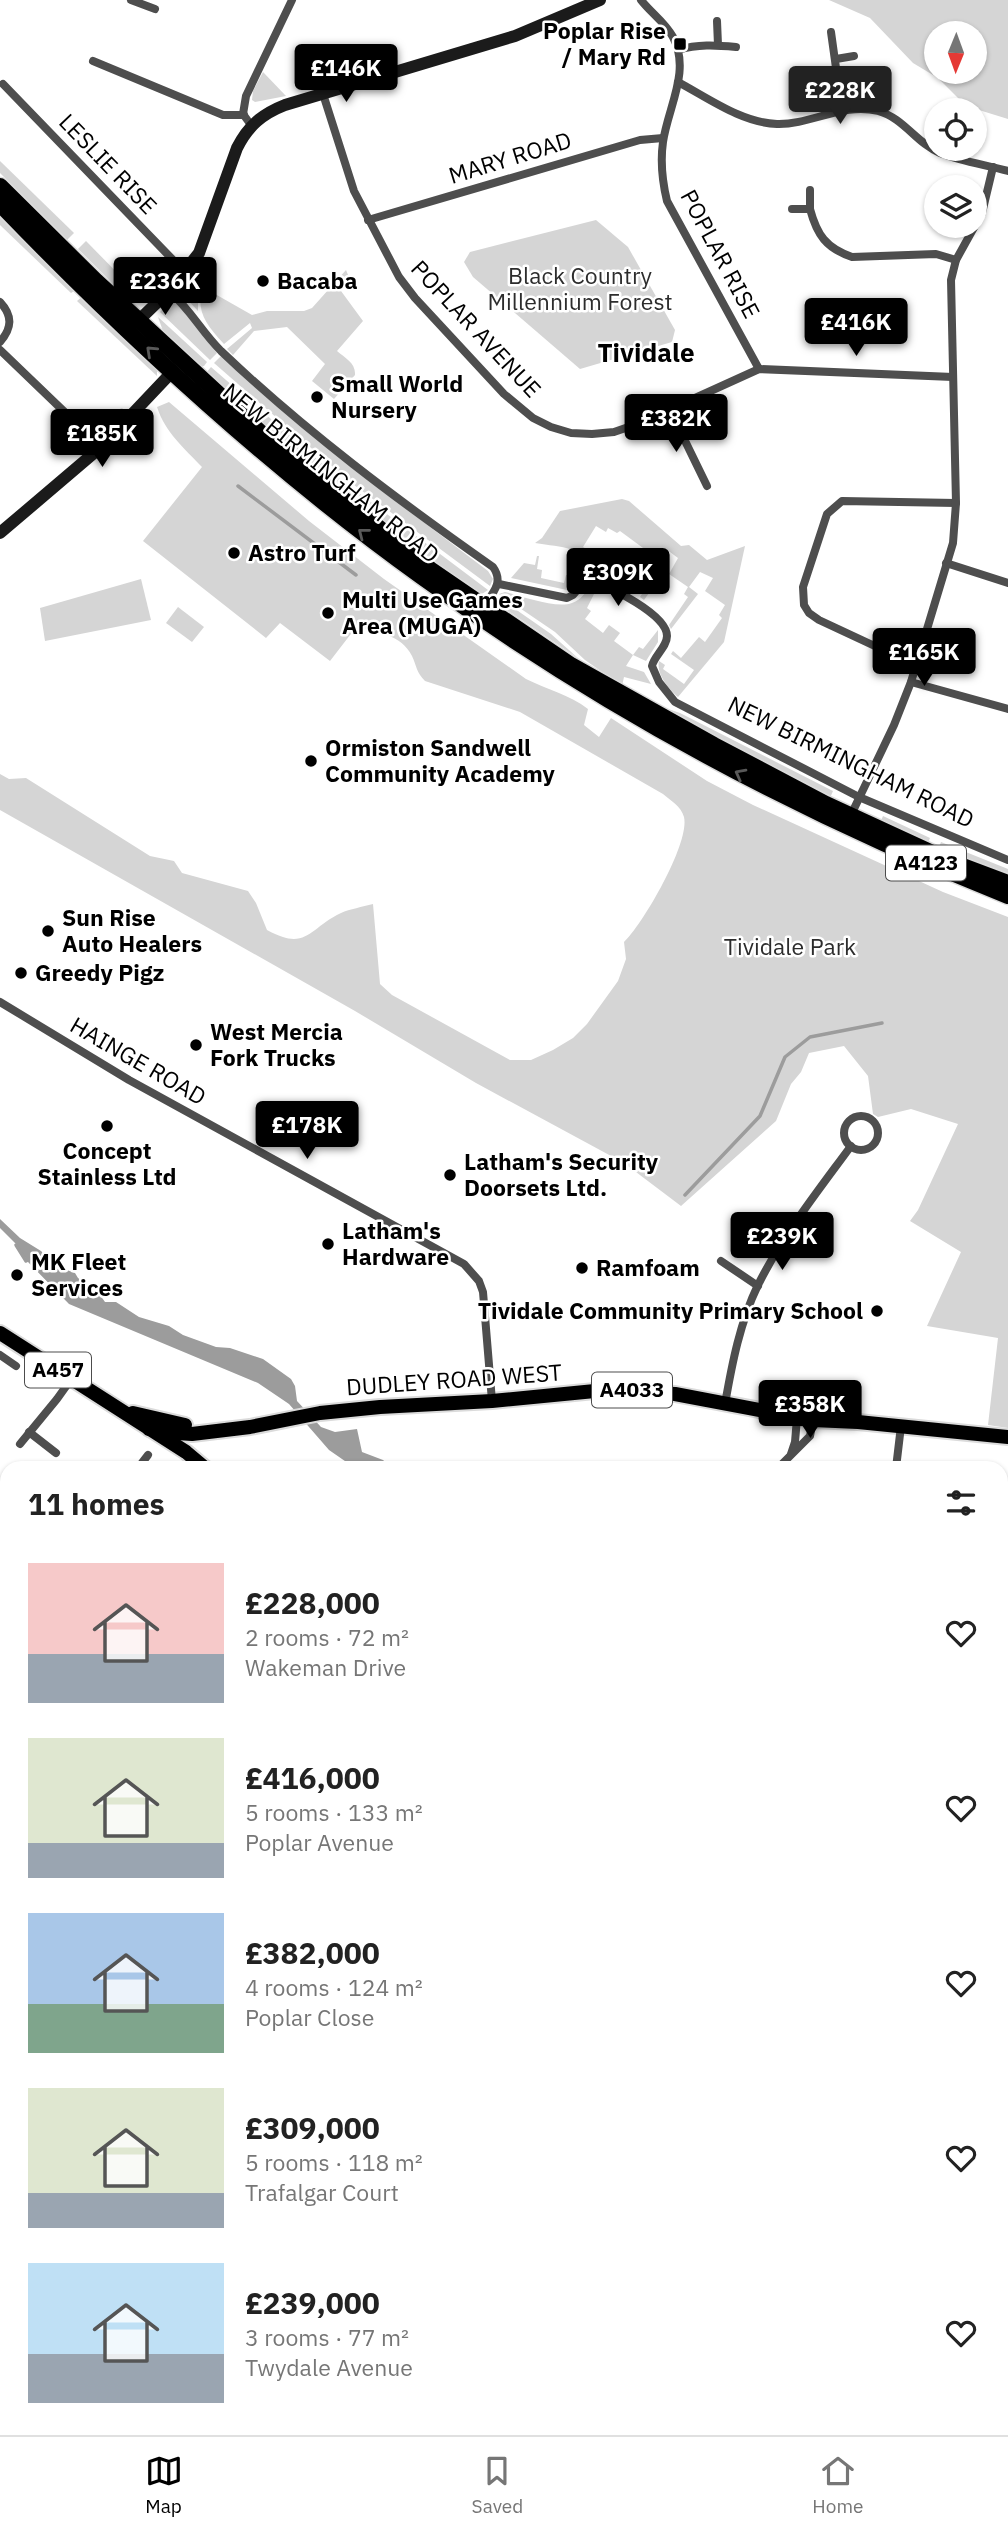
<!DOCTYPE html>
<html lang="en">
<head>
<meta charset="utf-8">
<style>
	:root { --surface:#fff; --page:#f2f2f2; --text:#222; --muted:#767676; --line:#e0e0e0; --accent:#000 }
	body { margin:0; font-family:"IBM Plex Sans",sans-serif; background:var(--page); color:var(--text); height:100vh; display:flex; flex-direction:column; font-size:26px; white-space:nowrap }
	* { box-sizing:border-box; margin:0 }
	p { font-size:23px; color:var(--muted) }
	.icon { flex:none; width:38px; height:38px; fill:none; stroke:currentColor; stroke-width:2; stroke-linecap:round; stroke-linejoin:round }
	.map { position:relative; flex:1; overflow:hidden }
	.drawer { position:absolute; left:0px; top:1461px; width:1008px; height:975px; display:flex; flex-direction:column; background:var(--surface); border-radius:21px 21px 0 0; box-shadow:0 2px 5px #0004 }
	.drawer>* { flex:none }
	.needle { width:46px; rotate:181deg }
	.tools { position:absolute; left:924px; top:21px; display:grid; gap:14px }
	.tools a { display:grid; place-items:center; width:63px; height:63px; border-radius:50%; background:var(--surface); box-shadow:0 2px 5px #0004; font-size:35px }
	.price { position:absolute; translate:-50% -60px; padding:0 16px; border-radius:7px; background:var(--accent); color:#fff; font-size:23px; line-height:46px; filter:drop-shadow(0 2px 4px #0008) }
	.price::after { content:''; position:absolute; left:50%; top:42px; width:21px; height:16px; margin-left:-10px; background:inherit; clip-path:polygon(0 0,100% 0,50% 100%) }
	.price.active { background:#222; color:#fff }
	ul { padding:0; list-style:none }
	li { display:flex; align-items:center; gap:21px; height:175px; padding:0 28px }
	li span { display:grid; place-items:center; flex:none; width:196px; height:140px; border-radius:0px; color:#555 }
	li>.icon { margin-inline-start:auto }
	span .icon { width:84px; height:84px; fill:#fffc; stroke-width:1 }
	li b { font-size:30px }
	h2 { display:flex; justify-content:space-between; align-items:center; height:84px; padding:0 28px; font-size:30px }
	.dock { display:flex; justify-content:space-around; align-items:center; height:98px; border-top:2px solid var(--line); background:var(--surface); font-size:19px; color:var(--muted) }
	.dock a { display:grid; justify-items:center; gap:4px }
	.dock .active { color:var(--accent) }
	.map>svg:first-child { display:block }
	.green { fill:#d5d5d5; fill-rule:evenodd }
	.water { fill:#9c9c9c }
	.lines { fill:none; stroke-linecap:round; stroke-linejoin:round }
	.stream { stroke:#9c9c9c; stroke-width:3.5 }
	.canal { stroke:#9c9c9c; stroke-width:10 }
	.primary-casing { stroke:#dbdbdb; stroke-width:18 }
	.highway-casing { stroke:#dbdbdb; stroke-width:19 }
	.street { stroke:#4e4e4e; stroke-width:8 }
	.secondary { stroke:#1b1b1b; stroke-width:12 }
	.primary { stroke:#000; stroke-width:14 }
	.highway { stroke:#000; stroke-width:16 }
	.oneway { stroke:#595959 }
	.poi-dot { fill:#000; stroke:#fff; stroke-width:2.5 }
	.labels { text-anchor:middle; stroke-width:5; stroke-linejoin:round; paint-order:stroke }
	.shield { fill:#fff; stroke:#4c4c4c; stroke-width:2 }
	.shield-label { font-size:21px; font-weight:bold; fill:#000 }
	.poi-label { font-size:23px; font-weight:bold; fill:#000; stroke:#fff; text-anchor:start }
	.street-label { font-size:23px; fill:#000; stroke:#fff }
	.park-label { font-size:23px; fill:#2c2c2c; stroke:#fff }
	.quarter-label { font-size:26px; font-weight:bold; fill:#000; stroke:#fff }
</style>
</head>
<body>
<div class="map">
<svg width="1008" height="2435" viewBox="0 0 1008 2435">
	<rect width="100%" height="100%" fill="#fff"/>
	<!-- green -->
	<g class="green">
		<path d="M 829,0 L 1008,0 L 1008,119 L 966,106 L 938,78 L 913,63 L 870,18 ZM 975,33 L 975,72 L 936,72 L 936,33 Z"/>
		<path d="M 263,72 L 286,96 L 255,102 L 252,100 L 253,91 Z"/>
		<path d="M 0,161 L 74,233 L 67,240 L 0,173 Z"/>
		<path d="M 0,213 L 77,289 L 71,293 L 0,225 Z"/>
		<path d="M 596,220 L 628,247 L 675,330 L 672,342 L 580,369 L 473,277 L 464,262 L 470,252 Z"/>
		<path d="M 86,241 L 135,291 L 126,297 L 78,249 Z"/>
		<path d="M 205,266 L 198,287 L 198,311 L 183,295 L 181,288 Z"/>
		<path d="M 346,270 L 351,282 L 341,291 L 363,321 L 337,351 C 345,358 356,363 355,375 L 334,399 L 312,381 L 325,364 L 287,327 L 254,331 L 233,355 L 227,349 L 252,328 L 250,323 L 224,344 C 200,319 194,305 207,272 L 208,290 L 252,315 L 267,311 L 304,311 L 312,308 Z"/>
		<path d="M 84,295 L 157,367 L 157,376 L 77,301 Z"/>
		<path d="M 172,299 C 189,309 203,338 217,353 L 210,360 L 160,312 Z"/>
		<path d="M 158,317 L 207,362 L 204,366 L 199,367 L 164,334 Z"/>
		<path d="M 222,355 L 351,467 L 488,571 L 493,579 L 490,586 L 350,482 L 214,363 Z"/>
		<path d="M 211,367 L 339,478 L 488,590 L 482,594 L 477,592 L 384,524 L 255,418 L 206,373 Z"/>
		<path d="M 169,402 L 309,521 L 384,579 L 526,679 C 546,689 570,695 588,709 L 584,725 L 599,737 L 611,718 L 707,781 L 753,805 L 943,892 L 1008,917 L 1008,1428 L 988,1425 L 998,1338 L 927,1326 L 961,1252 L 910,1221 L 918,1210 L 958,1124 L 911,1109 L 878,1117 L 873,1114 L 868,1076 L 844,1046 L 809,1053 L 801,1072 L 791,1084 L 776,1121 L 681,1206 L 624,1163 L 476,1083 L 355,1011 L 0,810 L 0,774 L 9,779 L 26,778 L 150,856 L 174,861 L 182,873 L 248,891 L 256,903 L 267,930 C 307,952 309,928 341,913 C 350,909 362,907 373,904 L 380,984 L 392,995 L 510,1060 L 531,1060 L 553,1050 L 573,1038 L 587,1024 L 618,981 L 626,959 L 624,942 C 643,924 690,843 684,817 C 681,806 671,801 663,794 L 520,712 L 425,681 C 416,672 417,667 412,656 C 401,634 378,633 357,626 L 330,661 L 280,623 L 266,638 L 143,541 L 202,467 C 184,448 165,432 157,407 Z"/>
		<path d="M 123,408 L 107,425 L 89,425 L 95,416 Z"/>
		<path d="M 622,499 L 629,501 L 681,546 L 689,545 L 707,560 L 745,546 L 724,642 L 678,697 C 669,689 656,674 659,661 L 665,665 L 663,669 L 684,684 L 694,670 L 671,654 L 673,651 L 681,658 L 699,637 L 705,642 L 722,618 L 719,615 L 725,605 L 705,591 L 713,578 L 700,572 L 689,587 L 698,594 L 671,629 L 669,625 L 688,597 L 684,594 L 688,587 L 669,574 L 664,581 L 659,579 L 644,600 L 640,597 L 659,568 L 669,574 L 678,558 L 666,549 L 658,559 L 620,531 L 617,533 L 608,528 L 606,532 L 596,526 L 583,547 L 593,553 L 591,557 L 601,564 L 592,576 C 584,544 563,548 535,543 L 542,538 L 560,511 Z"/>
		<path d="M 537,556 L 539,556 L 537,569 L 542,570 L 541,578 L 564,583 L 566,575 L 572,575 L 575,560 L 580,563 L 583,572 L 576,583 L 567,590 L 511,578 L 524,563 L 535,565 Z"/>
		<path d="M 610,569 L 634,585 L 631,592 L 604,579 Z"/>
		<path d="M 141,579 L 151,620 L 45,641 L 40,608 Z"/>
		<path d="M 594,587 L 597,588 L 587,608 L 591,611 L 585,619 L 603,633 L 609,625 L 620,633 L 614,641 L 633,655 L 639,647 L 643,649 L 658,630 L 658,642 L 646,661 L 633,655 L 626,666 L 644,672 L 651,684 L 624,677 L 622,686 L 585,660 L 555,632 L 499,594 L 505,592 C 522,596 556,609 572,603 C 582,600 585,590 594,587 Z"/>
		<path d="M 498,597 L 551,634 L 579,659 L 495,602 Z"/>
		<path d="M 178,607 L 204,627 L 192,642 L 166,623 Z"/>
		<path d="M 647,702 L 680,713 L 833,791 L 830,798 Z"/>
		<path d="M 883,816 L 930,838 L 927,845 L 880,823 Z"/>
		<path d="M 941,842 L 1008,869 L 1008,878 L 938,850 Z"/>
		<path d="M 0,1933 L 7,1934 L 7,2294 L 0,2295 Z"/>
	</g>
	<!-- water -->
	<g class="water">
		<path d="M 0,1219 L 20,1238 L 41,1251 L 56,1266 L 75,1273 L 78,1278 L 98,1292 L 105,1302 L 116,1302 L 139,1317 L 169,1326 L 183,1335 L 216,1347 L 230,1348 L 263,1359 L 291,1379 L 295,1386 L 297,1401 L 321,1427 L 335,1432 L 357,1429 L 362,1452 L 383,1460 L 392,1468 L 355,1468 L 329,1450 L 289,1404 L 258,1383 L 69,1304 L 28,1262 L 16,1244 L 0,1228 Z"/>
		<path d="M 1008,1928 L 1008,1957 L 1001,1969 L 1001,1940 Z"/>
		<path d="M 7,2304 L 7,2429 L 198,2429 L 193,2435 L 0,2435 L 0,2306 Z"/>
		<path d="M 212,2429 L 269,2429 L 265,2435 L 206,2435 Z"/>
	</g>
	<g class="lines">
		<!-- stream -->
		<g class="stream">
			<path d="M 238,486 L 356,575"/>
			<path d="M 685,1195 L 760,1116 L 785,1057 L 810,1037 L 882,1023"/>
			<path d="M 16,1245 L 26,1261 L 30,1259"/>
		</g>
		<!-- canal -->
		<path class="canal" d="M 1001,1828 L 1008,1834"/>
		<!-- primary casing -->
		<g class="primary-casing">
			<g id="primary">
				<path d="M 0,1333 L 186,1452 L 205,1468"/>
				<path d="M 133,1413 L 185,1425"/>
				<path d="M 149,1429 L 162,1432 L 192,1434 L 250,1427 L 320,1413 L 380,1407 L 492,1401 L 605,1390 L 675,1394 L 813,1420 L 858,1422 L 1008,1437"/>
				<path d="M 1001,2087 L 1008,2093"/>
			</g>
		</g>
		<!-- highway casing -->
		<g class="highway-casing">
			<g id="highway">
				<path d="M 0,186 L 96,281 L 260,432 L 430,569 L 484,606 L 571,665 L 714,745 L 826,804 L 952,862 L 1008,883"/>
				<path d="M 0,204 C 130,339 270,468 422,577 C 603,708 801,814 1008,896"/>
			</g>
		</g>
		<!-- street -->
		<g class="street">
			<path d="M 131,0 L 155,9"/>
			<path d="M 641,0 C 651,13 665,22 673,37 C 691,71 668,107 663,142 C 660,163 662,180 667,201 L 759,369"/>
			<path d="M 717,21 L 718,45"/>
			<path d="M 831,32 L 842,111"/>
			<path d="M 678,50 C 698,44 715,45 736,47"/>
			<path d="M 836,59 L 854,56"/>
			<path d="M 93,61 L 223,115 L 244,115"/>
			<path d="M 678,82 C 708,98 742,123 777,124 C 811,125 843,102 878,111 C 904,118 916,143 940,153 C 961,161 986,165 1008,171"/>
			<path d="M 3,84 L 175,262 L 186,270"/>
			<path d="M 323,94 L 354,191 L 399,277 L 415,298 L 504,394 L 533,418 L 551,427 L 571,433 L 592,434 L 614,432 L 640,423 L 759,369 L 953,377"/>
			<path d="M 251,125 L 243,114 L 246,96 L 292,0"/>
			<path d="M 792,209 L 810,209 L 810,190"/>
			<path d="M 810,209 C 817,235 826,248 852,257 L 936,254 L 956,260"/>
			<path d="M 368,220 L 640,140 L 663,138"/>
			<path d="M 169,291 C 191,310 201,331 221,351 C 305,431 399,501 493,567 C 504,582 493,593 484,606"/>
			<path d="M 0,302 C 13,316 12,328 0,342"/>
			<path d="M 0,350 L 101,447"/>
			<path d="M 670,410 L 707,486"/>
			<path d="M 946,563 L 1008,583"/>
			<path d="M 499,584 L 567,598 L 573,595 L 586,580 L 592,580 C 609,587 667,614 667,636 C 667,647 654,656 652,666 L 659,682 L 675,702 L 859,797 L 1008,860"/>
			<path d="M 917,662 L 894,655 L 819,620 L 809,613 L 804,605 L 803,587 L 827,514 L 842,501 L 956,503"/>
			<path d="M 911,682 L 1008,709"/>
			<path d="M 851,815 L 894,725 L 911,682 L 953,543 L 956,503 L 951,280 L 956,260 L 982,213 L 993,167"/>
			<path d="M 0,1002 L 129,1080 L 464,1264 L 479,1281 L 483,1292 L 492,1401"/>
			<circle cx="861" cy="1133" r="17"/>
			<path d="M 721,1261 L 758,1286"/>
			<path d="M 0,1355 L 16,1366"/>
			<path d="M 725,1404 C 732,1364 740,1322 758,1285 C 783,1235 818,1191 851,1146"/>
			<path d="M 29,1432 L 56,1453"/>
			<path d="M 20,1444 L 57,1399 L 72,1378"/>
			<path d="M 791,1454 L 795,1442 L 797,1418"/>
			<path d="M 138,1468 L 148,1455"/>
			<path d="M 778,1468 L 810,1436 L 813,1420"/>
			<path d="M 896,1468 L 901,1426"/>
			<path d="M 1001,1526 L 1008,1528"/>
			<path d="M 1001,1583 L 1008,1569"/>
			<path d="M 1001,1607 L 1008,1610"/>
			<path d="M 0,1647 L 7,1649"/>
			<path d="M 1001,1749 L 1008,1751"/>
			<path d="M 0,1809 L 7,1811"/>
			<path d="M 0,1924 L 7,1926"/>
			<path d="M 1001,2360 L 1008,2365"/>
			<path d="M 476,2429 L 486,2435"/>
			<path d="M 653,2435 L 657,2429"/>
		</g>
		<!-- secondary -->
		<g class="secondary">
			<path d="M 138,321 L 169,291 L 199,253 L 237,148 C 248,126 262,114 285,105 L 515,36 L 600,0"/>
			<path d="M 0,533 L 101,447 L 172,372"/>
		</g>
		<!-- primary -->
		<use href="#primary" class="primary"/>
		<!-- highway -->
		<use href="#highway" class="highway"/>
	</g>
	<!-- one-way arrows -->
	<defs><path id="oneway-chevron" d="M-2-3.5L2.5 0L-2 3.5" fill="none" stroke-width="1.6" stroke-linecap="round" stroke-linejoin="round" transform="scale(1.75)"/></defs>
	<g class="oneway">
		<use href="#oneway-chevron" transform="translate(151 351) rotate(-137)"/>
		<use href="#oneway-chevron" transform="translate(363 533) rotate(-142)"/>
		<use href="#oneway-chevron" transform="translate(740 774) rotate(-152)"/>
	</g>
	<!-- markers -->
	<g class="poi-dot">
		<rect x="673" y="37" width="14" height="14" rx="3.5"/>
		<circle cx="263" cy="281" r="7"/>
		<circle cx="317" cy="397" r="7"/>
		<circle cx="234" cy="553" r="7"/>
		<circle cx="328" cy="613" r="7"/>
		<circle cx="311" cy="761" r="7"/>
		<circle cx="48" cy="931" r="7"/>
		<circle cx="21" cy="973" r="7"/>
		<circle cx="196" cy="1045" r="7"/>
		<circle cx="107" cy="1126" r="7"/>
		<circle cx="450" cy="1175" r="7"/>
		<circle cx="328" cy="1244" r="7"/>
		<circle cx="582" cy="1268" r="7"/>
		<circle cx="17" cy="1275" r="7"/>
		<circle cx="877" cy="1311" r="7"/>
	</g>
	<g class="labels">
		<!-- shield labels -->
		<g class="shield">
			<rect x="886" y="845.5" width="80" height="35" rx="5"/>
			<rect x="25" y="1352.5" width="66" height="35" rx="5"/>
			<rect x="592" y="1372.5" width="80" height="35" rx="5"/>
		</g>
		<g class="shield-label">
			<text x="926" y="870">A4123</text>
			<text x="58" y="1377">A457</text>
			<text x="632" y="1397">A4033</text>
		</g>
		<!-- poi labels -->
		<g class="poi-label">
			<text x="666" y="39" text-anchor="end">Poplar Rise<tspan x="666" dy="26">/ Mary Rd</tspan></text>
			<text x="277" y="289">Bacaba</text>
			<text x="331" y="392">Small World<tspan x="331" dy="26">Nursery</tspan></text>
			<text x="248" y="561">Astro Turf</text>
			<text x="342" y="608">Multi Use Games<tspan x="342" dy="26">Area (MUGA)</tspan></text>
			<text x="325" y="756">Ormiston Sandwell<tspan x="325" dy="26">Community Academy</tspan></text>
			<text x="62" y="926">Sun Rise<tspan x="62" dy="26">Auto Healers</tspan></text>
			<text x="35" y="981">Greedy Pigz</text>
			<text x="210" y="1040">West Mercia<tspan x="210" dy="26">Fork Trucks</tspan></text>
			<text x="107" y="1159" text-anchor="middle">Concept<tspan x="107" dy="26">Stainless Ltd</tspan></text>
			<text x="464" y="1170">Latham's Security<tspan x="464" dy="26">Doorsets Ltd.</tspan></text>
			<text x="342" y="1239">Latham's<tspan x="342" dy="26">Hardware</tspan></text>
			<text x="31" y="1270">MK Fleet<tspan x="31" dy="26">Services</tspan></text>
			<text x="596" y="1276">Ramfoam</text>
			<text x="863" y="1319" text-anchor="end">Tividale Community Primary School</text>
		</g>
		<!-- street labels -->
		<g class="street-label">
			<text transform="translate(510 158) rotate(-17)" y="8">MARY ROAD</text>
			<text transform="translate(108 164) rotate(46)" y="8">LESLIE RISE</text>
			<text transform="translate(720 254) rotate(62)" y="8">POPLAR RISE</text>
			<text transform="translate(476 329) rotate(47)" y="8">POPLAR AVENUE</text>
			<text transform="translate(331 473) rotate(39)" y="8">NEW BIRMINGHAM ROAD</text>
			<text transform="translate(851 762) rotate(26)" y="8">NEW BIRMINGHAM ROAD</text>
			<text transform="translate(138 1061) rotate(30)" y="8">HAINGE ROAD</text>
			<text transform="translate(454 1380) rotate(-4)" y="8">DUDLEY ROAD WEST</text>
		</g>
		<!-- park labels -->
		<g class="park-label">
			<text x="580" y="284">Black Country<tspan x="580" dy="26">Millennium Forest</tspan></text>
			<text x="790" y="955">Tividale Park</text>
		</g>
		<!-- quarter labels -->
		<g class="quarter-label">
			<text x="646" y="362">Tividale</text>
		</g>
	</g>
</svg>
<div class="tools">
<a><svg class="needle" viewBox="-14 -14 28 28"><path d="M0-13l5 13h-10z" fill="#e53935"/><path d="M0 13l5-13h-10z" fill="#767676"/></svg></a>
<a><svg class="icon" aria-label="locate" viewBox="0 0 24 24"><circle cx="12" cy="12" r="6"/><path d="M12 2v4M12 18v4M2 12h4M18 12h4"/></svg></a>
<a><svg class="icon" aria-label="layers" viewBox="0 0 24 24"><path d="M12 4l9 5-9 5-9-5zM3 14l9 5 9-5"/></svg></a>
</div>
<b class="price" style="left:346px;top:104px">£146K</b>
<b class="price active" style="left:840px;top:126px">£228K</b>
<b class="price" style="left:165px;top:317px">£236K</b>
<b class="price" style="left:856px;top:358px">£416K</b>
<b class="price" style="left:676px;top:454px">£382K</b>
<b class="price" style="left:102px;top:469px">£185K</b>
<b class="price" style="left:618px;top:608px">£309K</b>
<b class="price" style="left:924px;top:688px">£165K</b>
<b class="price" style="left:307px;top:1161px">£178K</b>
<b class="price" style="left:782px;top:1272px">£239K</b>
<b class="price" style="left:810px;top:1440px">£358K</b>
<section class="drawer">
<h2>11 homes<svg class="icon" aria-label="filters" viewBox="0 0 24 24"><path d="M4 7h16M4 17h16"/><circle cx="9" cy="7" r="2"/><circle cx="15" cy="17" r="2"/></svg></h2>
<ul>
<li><span style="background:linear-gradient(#f6c9c9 65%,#9aa5b1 0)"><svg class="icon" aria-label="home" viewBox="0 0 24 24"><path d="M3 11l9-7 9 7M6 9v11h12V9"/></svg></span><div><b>£228,000</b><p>2 rooms · 72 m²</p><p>Wakeman Drive</p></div><svg class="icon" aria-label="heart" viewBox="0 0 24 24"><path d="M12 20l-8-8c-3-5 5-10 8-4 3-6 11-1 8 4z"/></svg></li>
<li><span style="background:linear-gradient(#dfe7d0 75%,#9aa5b1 0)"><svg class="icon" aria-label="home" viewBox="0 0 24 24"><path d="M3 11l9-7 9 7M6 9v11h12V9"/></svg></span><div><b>£416,000</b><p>5 rooms · 133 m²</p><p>Poplar Avenue</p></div><svg class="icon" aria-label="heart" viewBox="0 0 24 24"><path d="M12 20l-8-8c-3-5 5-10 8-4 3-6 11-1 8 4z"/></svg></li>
<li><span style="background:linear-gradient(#a9c7e8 65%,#7fa58c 0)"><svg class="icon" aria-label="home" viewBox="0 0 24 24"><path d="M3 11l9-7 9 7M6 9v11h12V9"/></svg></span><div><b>£382,000</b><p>4 rooms · 124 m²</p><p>Poplar Close</p></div><svg class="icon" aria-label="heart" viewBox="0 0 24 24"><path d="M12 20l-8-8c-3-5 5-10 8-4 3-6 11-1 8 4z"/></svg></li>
<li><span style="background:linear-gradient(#dfe7d0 75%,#9aa5b1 0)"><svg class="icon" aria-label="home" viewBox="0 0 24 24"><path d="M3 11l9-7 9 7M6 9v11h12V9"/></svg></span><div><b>£309,000</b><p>5 rooms · 118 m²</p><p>Trafalgar Court</p></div><svg class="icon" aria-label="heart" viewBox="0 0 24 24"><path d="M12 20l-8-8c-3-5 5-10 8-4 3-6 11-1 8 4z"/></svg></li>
<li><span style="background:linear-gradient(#bfe0f5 65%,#9aa5b1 0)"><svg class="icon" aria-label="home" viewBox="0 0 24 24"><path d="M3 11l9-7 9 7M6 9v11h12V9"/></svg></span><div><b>£239,000</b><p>3 rooms · 77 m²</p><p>Twydale Avenue</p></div><svg class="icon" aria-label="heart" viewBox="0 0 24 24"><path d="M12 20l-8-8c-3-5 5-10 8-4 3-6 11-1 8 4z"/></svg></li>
</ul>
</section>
</div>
<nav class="dock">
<a class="active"><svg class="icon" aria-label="map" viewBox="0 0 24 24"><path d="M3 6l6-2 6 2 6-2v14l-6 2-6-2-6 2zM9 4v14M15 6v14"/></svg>Map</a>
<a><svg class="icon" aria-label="saved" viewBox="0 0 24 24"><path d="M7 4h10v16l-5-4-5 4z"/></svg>Saved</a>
<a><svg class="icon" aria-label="home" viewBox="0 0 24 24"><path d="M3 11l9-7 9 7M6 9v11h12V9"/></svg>Home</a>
</nav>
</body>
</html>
